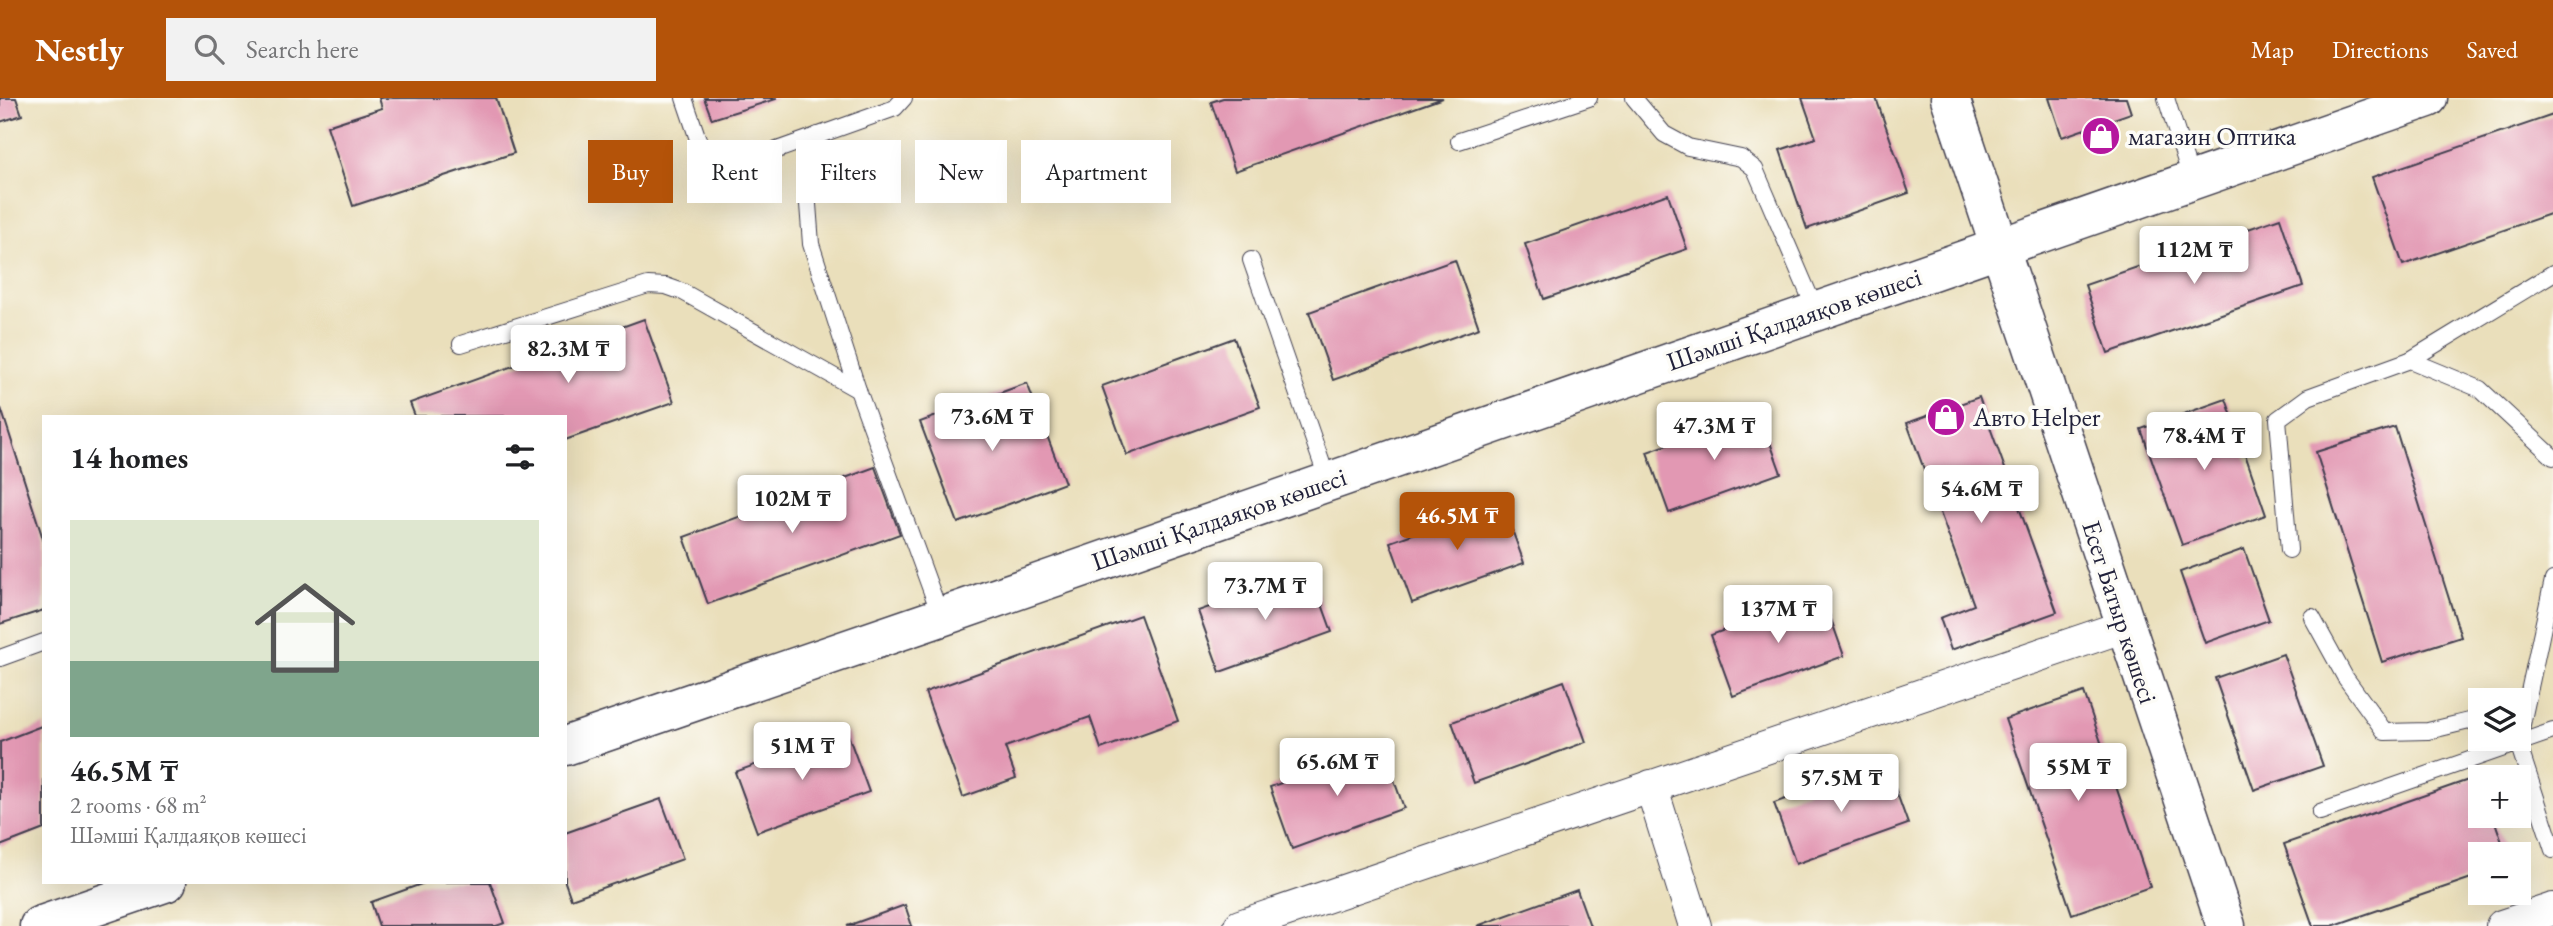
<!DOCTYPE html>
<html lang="en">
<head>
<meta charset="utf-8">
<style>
	:root { --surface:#fff; --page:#f2f2f2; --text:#202124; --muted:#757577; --line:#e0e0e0; --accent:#b45309 }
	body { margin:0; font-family:"EB Garamond",serif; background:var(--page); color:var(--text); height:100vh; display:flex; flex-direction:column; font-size:26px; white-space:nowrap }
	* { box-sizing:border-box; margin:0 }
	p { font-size:23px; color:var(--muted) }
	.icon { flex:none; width:38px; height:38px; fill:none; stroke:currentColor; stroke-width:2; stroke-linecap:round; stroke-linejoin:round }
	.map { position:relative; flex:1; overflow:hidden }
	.drawer { position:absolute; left:42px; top:317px; width:525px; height:469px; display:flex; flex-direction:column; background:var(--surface); border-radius:0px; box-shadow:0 7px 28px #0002 }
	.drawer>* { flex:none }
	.banner { position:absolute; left:588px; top:42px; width:665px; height:63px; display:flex; gap:14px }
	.tools { position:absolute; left:2468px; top:590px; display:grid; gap:14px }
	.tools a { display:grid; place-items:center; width:63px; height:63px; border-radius:0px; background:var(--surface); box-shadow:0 7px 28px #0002; font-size:35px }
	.price { position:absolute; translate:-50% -60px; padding:0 16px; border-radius:7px; background:#fff; color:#222; font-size:23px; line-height:46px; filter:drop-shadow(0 2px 4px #0008) }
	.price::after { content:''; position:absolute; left:50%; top:42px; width:21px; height:16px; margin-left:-10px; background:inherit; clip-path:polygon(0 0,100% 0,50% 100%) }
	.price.active { background:var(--accent); color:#fff }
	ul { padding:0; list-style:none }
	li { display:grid; align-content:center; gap:14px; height:371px; padding:0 28px }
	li+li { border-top:2px solid var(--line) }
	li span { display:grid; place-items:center; height:217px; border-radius:0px; color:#555 }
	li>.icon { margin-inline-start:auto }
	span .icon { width:126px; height:126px; fill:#fffc; stroke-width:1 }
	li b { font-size:30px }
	h2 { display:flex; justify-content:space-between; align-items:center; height:84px; padding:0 28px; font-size:30px }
	.chip { padding:0 24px; border-radius:0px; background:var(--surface); box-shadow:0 7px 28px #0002; font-size:24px; line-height:63px }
	.chip.active { background:var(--accent); color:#fff }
	header { display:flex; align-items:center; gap:42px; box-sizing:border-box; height:98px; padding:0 35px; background:var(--accent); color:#fff }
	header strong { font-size:33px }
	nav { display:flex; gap:38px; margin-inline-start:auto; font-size:24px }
	.search { width:490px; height:63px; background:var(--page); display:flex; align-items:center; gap:18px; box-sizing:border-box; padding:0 24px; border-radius:0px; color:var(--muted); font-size:26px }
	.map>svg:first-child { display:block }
	.building { fill:#e298b3 }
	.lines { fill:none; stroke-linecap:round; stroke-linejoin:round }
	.service-casing { stroke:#403e4e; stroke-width:18 }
	.minor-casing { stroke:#403e4e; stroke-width:34 }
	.tertiary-casing { stroke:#403e4e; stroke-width:41 }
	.service { stroke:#fff; stroke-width:16 }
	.minor { stroke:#fff; stroke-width:32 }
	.tertiary { stroke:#fff; stroke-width:38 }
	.labels { text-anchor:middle; stroke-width:7; stroke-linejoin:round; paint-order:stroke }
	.poi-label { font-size:26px; fill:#22223b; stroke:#fdfcf7; text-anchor:start }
	.street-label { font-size:26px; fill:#22223b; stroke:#fdfcf7 }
</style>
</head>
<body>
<header>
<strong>Nestly</strong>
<div class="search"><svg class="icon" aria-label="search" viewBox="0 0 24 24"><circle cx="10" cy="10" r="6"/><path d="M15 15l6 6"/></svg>Search here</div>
<nav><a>Map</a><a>Directions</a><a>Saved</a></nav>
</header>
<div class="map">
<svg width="2553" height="828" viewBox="0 0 2553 828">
	<rect width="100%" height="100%" fill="#fdfcf7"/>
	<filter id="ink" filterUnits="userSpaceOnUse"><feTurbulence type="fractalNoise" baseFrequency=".0143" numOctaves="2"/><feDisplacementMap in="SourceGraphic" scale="14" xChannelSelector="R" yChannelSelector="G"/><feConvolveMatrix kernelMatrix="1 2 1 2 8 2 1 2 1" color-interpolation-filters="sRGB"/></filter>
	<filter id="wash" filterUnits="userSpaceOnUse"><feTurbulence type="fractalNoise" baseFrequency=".00686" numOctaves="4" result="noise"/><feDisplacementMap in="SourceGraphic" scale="28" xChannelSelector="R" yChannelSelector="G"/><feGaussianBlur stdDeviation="1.57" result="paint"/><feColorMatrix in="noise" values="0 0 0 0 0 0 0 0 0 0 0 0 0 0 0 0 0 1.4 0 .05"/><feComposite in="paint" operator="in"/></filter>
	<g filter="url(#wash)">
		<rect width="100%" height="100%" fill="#eadfbb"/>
		<g id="blocks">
			<!-- building -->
			<g class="building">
				<path d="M 0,0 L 16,0 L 22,17 L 0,24 Z"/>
				<path d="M 379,0 L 496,0 L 514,55 L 353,108 L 327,28 L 382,10 Z"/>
				<path d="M 704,0 L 776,0 L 776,1 L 712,21 Z"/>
				<path d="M 1223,0 L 1443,0 L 1235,73 L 1211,4 Z"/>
				<path d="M 1802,0 L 1876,0 L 1909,95 L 1807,131 L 1780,52 L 1816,40 Z"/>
				<path d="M 2049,0 L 2126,0 L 2131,15 L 2062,39 Z"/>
				<path d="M 2553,17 L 2553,115 L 2403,167 L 2372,79 Z"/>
				<path d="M 1668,96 L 1687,151 L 1544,201 L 1525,146 Z"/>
				<path d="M 2280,120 L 2303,188 L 2108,255 L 2085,187 Z"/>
				<path d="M 1455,162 L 1479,230 L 1333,282 L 1309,214 Z"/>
				<path d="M 644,221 L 674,304 L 565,342 L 565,318 L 415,318 L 410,305 Z"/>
				<path d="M 1234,240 L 1260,309 L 1127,357 L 1102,288 Z"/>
				<path d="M 1027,285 L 1065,385 L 958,425 L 920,324 Z"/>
				<path d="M 1979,299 L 2057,514 L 1951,552 L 1940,520 L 1974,507 L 1907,325 Z"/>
				<path d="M 2226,301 L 2266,417 L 2182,447 L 2141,331 Z"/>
				<path d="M 1,310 L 44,444 L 44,512 L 0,526 Z"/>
				<path d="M 1759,314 L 1781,375 L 1669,415 L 1647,354 Z"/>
				<path d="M 2395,329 L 2461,539 L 2382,564 L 2316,354 Z"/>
				<path d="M 875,369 L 900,436 L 708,506 L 684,439 Z"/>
				<path d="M 1502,404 L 1524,465 L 1412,505 L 1390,444 Z"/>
				<path d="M 2244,451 L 2269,522 L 2205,545 L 2180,474 Z"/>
				<path d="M 1310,473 L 1332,534 L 1220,574 L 1198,513 Z"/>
				<path d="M 1822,496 L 1844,558 L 1733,598 L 1711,537 Z"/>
				<path d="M 1140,517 L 1178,623 L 1101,651 L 1090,619 L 1005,649 L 1016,680 L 963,699 L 925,594 Z"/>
				<path d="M 2283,556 L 2323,668 L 2254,692 L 2215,580 Z"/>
				<path d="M 1564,583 L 1586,644 L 1474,685 L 1452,624 Z"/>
				<path d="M 2084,594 L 2150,789 L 2072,816 L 2005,621 Z"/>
				<path d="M 44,627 L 44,731 L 0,748 L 0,644 Z"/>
				<path d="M 847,634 L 869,694 L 757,734 L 735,674 Z"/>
				<path d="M 1382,649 L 1404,710 L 1292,751 L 1270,689 Z"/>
				<path d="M 1886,665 L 1908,726 L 1796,766 L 1774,705 Z"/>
				<path d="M 2480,678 L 2480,718 L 2493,718 L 2506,756 L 2480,756 L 2480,777 L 2332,828 L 2313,828 L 2284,746 Z"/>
				<path d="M 661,701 L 683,761 L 571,801 L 565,784 L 565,735 Z"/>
				<path d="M 427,784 L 490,784 L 505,825 L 496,828 L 379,828 L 371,804 Z"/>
				<path d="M 1577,792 L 1590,828 L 1477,828 Z"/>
				<path d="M 905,807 L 912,828 L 847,828 Z"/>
			</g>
		</g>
	</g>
	<g filter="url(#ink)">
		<use href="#blocks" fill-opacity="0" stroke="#403e4e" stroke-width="2"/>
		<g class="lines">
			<!-- service casing -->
			<g class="service-casing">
				<g id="service">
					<path d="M 684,0 L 702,53 L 724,66 L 746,63 L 895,10 L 904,0"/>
					<path d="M 1634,0 L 1664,36 L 1688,49 L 1741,60 L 1755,71 L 1816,213"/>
					<path d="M 2166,0 L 2192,83"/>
					<path d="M 818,37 L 807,93 L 811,146 L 858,292 L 941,519"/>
					<path d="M 1459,43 L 1589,0"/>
					<path d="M 1251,162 L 1328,383"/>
					<path d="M 461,246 L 648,187 L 666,188 L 683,194 L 858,292"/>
					<path d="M 2410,262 L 2553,175"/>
					<path d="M 2289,452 L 2278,321 L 2308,299 L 2410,262 L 2480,291 L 2553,359"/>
					<path d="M 2312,519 L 2345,579 L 2385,634 L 2428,633 L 2469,623 L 2480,628"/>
					<path d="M 0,560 L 44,544"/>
					<path d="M 2510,642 L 2518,645 L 2553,752"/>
					<path d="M 2518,645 L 2553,482"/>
					<path d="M 2320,714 L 2553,633"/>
				</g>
			</g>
			<!-- minor casing -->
			<g class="minor-casing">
				<g id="minor">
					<path d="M 1651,688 L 1695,828"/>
					<path d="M 1240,828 L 2125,528"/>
					<path d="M 2502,828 L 2553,811"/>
				</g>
			</g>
			<!-- tertiary casing -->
			<g class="tertiary-casing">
				<g id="tertiary">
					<path d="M 1950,0 L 2226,828"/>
					<path d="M 565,648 L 941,519 L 2428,0"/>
					<path d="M 39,828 L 167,784"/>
				</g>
			</g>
			<!-- service -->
			<use href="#service" class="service"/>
			<!-- minor -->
			<use href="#minor" class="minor"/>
			<!-- tertiary -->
			<use href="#tertiary" class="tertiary"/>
		</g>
	</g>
	<!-- icons -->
	<defs>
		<g id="shop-disc" transform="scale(2.0125)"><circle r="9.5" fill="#b5179e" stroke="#fdfcf7"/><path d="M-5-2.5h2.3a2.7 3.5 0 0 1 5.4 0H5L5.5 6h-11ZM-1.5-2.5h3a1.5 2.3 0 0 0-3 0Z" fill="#fff"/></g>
	</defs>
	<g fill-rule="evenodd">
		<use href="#shop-disc" x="2101" y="38"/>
		<use href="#shop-disc" x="1946" y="319"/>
	</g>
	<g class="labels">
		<!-- poi labels -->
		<g class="poi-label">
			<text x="2128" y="47">магазин Оптика</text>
			<text x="1973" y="328">Авто Helper</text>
		</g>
		<!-- street labels -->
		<g class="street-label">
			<text transform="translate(1794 221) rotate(-19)" y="9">Шәмші Қалдаяқов көшесі</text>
			<text transform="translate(1219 421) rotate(-19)" y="9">Шәмші Қалдаяқов көшесі</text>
			<text transform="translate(2120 514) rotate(72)" y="9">Есет Батыр көшесі</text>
		</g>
	</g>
</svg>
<div class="tools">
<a><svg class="icon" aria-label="layers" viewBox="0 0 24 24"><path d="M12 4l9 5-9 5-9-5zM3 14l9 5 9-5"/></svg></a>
<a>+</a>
<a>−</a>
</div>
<b class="price" style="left:2194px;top:188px">112M ₸</b>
<b class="price" style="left:568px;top:287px">82.3M ₸</b>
<b class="price" style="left:992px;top:355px">73.6M ₸</b>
<b class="price" style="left:1714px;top:364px">47.3M ₸</b>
<b class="price" style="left:2204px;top:374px">78.4M ₸</b>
<b class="price" style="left:1981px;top:427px">54.6M ₸</b>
<b class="price" style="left:792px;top:437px">102M ₸</b>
<b class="price active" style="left:1457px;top:454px">46.5M ₸</b>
<b class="price" style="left:1265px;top:524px">73.7M ₸</b>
<b class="price" style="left:1778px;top:547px">137M ₸</b>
<b class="price" style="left:802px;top:684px">51M ₸</b>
<b class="price" style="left:1337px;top:700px">65.6M ₸</b>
<b class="price" style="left:2078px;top:705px">55M ₸</b>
<b class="price" style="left:1841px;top:716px">57.5M ₸</b>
<div class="banner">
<a class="chip active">Buy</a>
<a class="chip">Rent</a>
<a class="chip">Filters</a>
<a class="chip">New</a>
<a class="chip">Apartment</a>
</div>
<section class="drawer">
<h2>14 homes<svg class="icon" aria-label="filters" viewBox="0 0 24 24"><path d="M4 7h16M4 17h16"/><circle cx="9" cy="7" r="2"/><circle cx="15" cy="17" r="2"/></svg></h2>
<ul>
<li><span style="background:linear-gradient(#dfe7d0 65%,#7fa58c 0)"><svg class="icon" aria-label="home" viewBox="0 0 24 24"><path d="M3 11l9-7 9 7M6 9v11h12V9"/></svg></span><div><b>46.5M ₸</b><p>2 rooms · 68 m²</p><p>Шәмші Қалдаяқов көшесі</p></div></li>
</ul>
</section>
</div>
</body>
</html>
